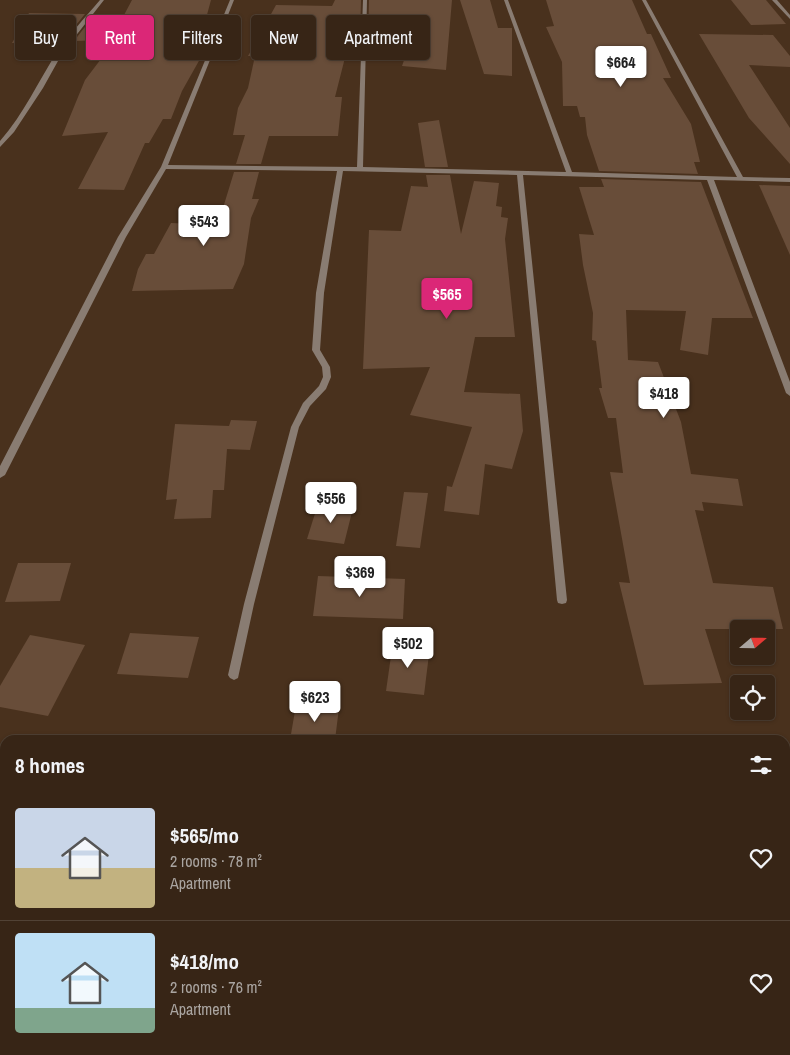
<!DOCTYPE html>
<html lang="en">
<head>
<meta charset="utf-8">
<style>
	:root { --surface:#372516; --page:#423123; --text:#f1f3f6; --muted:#aaa5a1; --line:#514235; --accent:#db2777 }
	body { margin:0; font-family:"Archivo Narrow",sans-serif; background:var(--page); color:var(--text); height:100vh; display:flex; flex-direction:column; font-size:19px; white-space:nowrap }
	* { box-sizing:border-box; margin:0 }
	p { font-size:16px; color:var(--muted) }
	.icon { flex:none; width:28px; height:28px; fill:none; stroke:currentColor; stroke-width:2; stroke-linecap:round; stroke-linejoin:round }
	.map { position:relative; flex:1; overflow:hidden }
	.details { position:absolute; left:0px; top:735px; width:790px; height:320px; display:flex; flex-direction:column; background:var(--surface); border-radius:15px 15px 0 0; box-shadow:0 1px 4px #0004,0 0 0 1px var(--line) }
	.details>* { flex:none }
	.top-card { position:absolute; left:15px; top:15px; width:500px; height:45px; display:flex; gap:10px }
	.needle { width:32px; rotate:70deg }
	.fabs { position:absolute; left:730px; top:620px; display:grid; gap:10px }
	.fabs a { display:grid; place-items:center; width:45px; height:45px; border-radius:5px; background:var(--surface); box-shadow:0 1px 4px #0004,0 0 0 1px var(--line); font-size:25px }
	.price { position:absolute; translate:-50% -42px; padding:0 11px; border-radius:5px; background:#fff; color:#222; font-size:16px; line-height:32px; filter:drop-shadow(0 1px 2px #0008) }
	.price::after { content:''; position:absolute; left:50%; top:30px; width:15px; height:11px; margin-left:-8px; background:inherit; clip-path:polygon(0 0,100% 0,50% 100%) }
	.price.current { background:var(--accent); color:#fff }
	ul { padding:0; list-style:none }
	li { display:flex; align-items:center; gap:15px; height:125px; padding:0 15px }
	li+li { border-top:1px solid var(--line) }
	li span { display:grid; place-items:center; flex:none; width:140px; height:100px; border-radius:5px; color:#555 }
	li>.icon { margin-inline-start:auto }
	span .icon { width:60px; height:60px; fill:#fffc; stroke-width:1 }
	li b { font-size:21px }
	h2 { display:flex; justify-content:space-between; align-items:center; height:60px; padding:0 15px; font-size:21px }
	.pill { padding:0 18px; border-radius:5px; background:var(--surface); box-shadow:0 1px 4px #0004,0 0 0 1px var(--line); font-size:18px; line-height:45px }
	.pill.current { background:var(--accent); color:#fff }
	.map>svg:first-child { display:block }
	.building { fill:#684d39 }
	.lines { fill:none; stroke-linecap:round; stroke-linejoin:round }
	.minor { fill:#897c72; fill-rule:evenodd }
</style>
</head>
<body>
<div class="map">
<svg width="790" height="1055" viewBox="0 0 790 1055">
	<rect width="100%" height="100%" fill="#49311d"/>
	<!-- building -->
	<g class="building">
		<path d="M 132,0 L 211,0 L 195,59 L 200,59 L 182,91 L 171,119 L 163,119 L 149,143 L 145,143 L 124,190 L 78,189 L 108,132 L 62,136 L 85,80 L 104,55 L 98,54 L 107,40 L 74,41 L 95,14 L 124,15 Z"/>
		<path d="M 335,0 L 361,0 L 360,42 L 349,42 L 335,97 L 342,97 L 338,136 L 269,136 L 261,164 L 236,164 L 245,135 L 233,135 L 238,108 L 248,88 L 255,56 L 248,56 L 276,5 L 332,6 Z"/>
		<path d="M 369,0 L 452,0 L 446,70 L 402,66 L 410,43 L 368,42 Z"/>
		<path d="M 460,0 L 490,0 L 498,28 L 512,28 L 512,76 L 484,74 Z"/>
		<path d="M 546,0 L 632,0 L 647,34 L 651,34 L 671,78 L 663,78 L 691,124 L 700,162 L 694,162 L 698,174 L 599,171 L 587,135 L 585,117 L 580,117 L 577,106 L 563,106 L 562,62 L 546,27 L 554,26 Z"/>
		<path d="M 731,0 L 766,0 L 786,24 L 751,25 Z"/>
		<path d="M 29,13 L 85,14 L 63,41 L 12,43 Z"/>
		<path d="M 699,34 L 773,35 L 790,56 L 790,67 L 749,65 L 790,128 L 790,164 L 749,118 Z"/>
		<path d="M 439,120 L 448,167 L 425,167 L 418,123 Z"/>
		<path d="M 234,172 L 259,172 L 252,199 L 259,199 L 251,218 L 244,264 L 233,289 L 132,291 L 138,269 L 146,254 L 154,254 L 171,223 L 196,224 L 198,220 L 219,221 Z"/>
		<path d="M 426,175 L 450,175 L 461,234 L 474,181 L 499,183 L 496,206 L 502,207 L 501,217 L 508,218 L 505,239 L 515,337 L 475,337 L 464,392 L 520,394 L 523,431 L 512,469 L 485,464 L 479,515 L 444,511 L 447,486 L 452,487 L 472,427 L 410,415 L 430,367 L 363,369 L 369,230 L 401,231 L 411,186 L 428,187 Z"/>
		<path d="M 601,179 L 701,182 L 753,318 L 712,318 L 708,355 L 680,350 L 686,311 L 626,310 L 628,360 L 658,362 L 681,422 L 691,474 L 738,479 L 743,506 L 702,502 L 704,511 L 695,510 L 713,583 L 773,587 L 783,629 L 705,629 L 722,683 L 644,685 L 619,582 L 630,583 L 610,472 L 623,473 L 616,418 L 608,418 L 599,388 L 602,388 L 596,341 L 592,340 L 593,313 L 583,265 L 579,234 L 594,235 L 579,187 L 604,187 Z"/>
		<path d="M 759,185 L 790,186 L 790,255 Z"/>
		<path d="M 231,420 L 257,421 L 250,450 L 227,449 L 224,490 L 213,490 L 211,518 L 174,519 L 177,499 L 166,500 L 175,424 L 229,426 Z"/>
		<path d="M 404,492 L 428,493 L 420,548 L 396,546 Z"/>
		<path d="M 318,504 L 353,508 L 344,544 L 307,539 Z"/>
		<path d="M 18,563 L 71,563 L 60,601 L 5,602 Z"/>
		<path d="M 318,576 L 405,579 L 403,619 L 313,616 Z"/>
		<path d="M 130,633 L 199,637 L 188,678 L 117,674 Z"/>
		<path d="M 30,635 L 85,645 L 48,716 L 0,707 L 0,686 Z"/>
		<path d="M 393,642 L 430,646 L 424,695 L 386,691 Z"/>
		<path d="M 296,705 L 339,708 L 335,740 L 290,740 Z"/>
	</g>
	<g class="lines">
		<!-- minor -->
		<g class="minor">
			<path d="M 100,0 L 104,0 L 63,52 L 43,88 L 14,132 L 0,147 L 0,141 C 24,114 38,81 58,51 C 70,33 86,17 100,0 Z"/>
			<path d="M 230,0 L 234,0 L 168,165 L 357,167 L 363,0 L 367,0 L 363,167 L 566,172 L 504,0 L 508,0 L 572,172 L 737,177 L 642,0 L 646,0 L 743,177 L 790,178 L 790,182 L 714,180 L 790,382 L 790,396 L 786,393 L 707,180 L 523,175 L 567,600 L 566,603 L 562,604 L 558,603 L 557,600 L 517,175 L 343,171 L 324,293 L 320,350 L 330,367 L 331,377 L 326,389 L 310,406 L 299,427 L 254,604 L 238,678 L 234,680 L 230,678 L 228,675 L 244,604 L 291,427 L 303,403 L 319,386 L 323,377 L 322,367 L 312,350 L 316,293 L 337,171 L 166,169 L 126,237 L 5,475 L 0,478 L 0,466 L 118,237 L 161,167 Z"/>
			<path d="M 772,0 L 777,0 L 790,15 L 790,19 Z"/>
		</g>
	</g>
</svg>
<div class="fabs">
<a><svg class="needle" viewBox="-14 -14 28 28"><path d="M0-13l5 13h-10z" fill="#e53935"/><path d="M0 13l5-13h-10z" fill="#aaa5a1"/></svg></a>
<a><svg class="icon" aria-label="locate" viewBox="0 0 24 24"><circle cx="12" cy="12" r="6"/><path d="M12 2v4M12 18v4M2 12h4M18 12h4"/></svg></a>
</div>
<b class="price" style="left:621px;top:88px">$664</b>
<b class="price" style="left:204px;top:247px">$543</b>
<b class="price current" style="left:447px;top:320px">$565</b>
<b class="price" style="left:664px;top:419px">$418</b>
<b class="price" style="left:331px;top:524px">$556</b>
<b class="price" style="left:360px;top:598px">$369</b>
<b class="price" style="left:408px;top:669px">$502</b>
<b class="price" style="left:315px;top:723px">$623</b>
<div class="top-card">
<a class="pill">Buy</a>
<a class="pill current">Rent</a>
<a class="pill">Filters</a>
<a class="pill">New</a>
<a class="pill">Apartment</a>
</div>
<section class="details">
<h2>8 homes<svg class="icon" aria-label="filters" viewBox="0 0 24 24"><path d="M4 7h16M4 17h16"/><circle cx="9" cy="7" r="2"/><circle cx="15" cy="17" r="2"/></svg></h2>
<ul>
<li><span style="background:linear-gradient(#c9d6e8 60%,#c2b280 0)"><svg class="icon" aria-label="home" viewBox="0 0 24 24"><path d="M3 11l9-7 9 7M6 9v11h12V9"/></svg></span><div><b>$565/mo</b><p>2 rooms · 78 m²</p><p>Apartment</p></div><svg class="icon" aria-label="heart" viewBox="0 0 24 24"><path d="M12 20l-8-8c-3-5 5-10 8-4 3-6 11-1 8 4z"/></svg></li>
<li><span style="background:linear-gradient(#bfe0f5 75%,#7fa58c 0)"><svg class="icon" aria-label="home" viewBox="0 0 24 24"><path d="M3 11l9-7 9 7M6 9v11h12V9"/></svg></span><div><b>$418/mo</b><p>2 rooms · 76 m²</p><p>Apartment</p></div><svg class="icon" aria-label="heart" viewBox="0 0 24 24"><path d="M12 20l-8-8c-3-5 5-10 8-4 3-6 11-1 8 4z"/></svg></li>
</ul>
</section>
</div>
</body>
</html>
